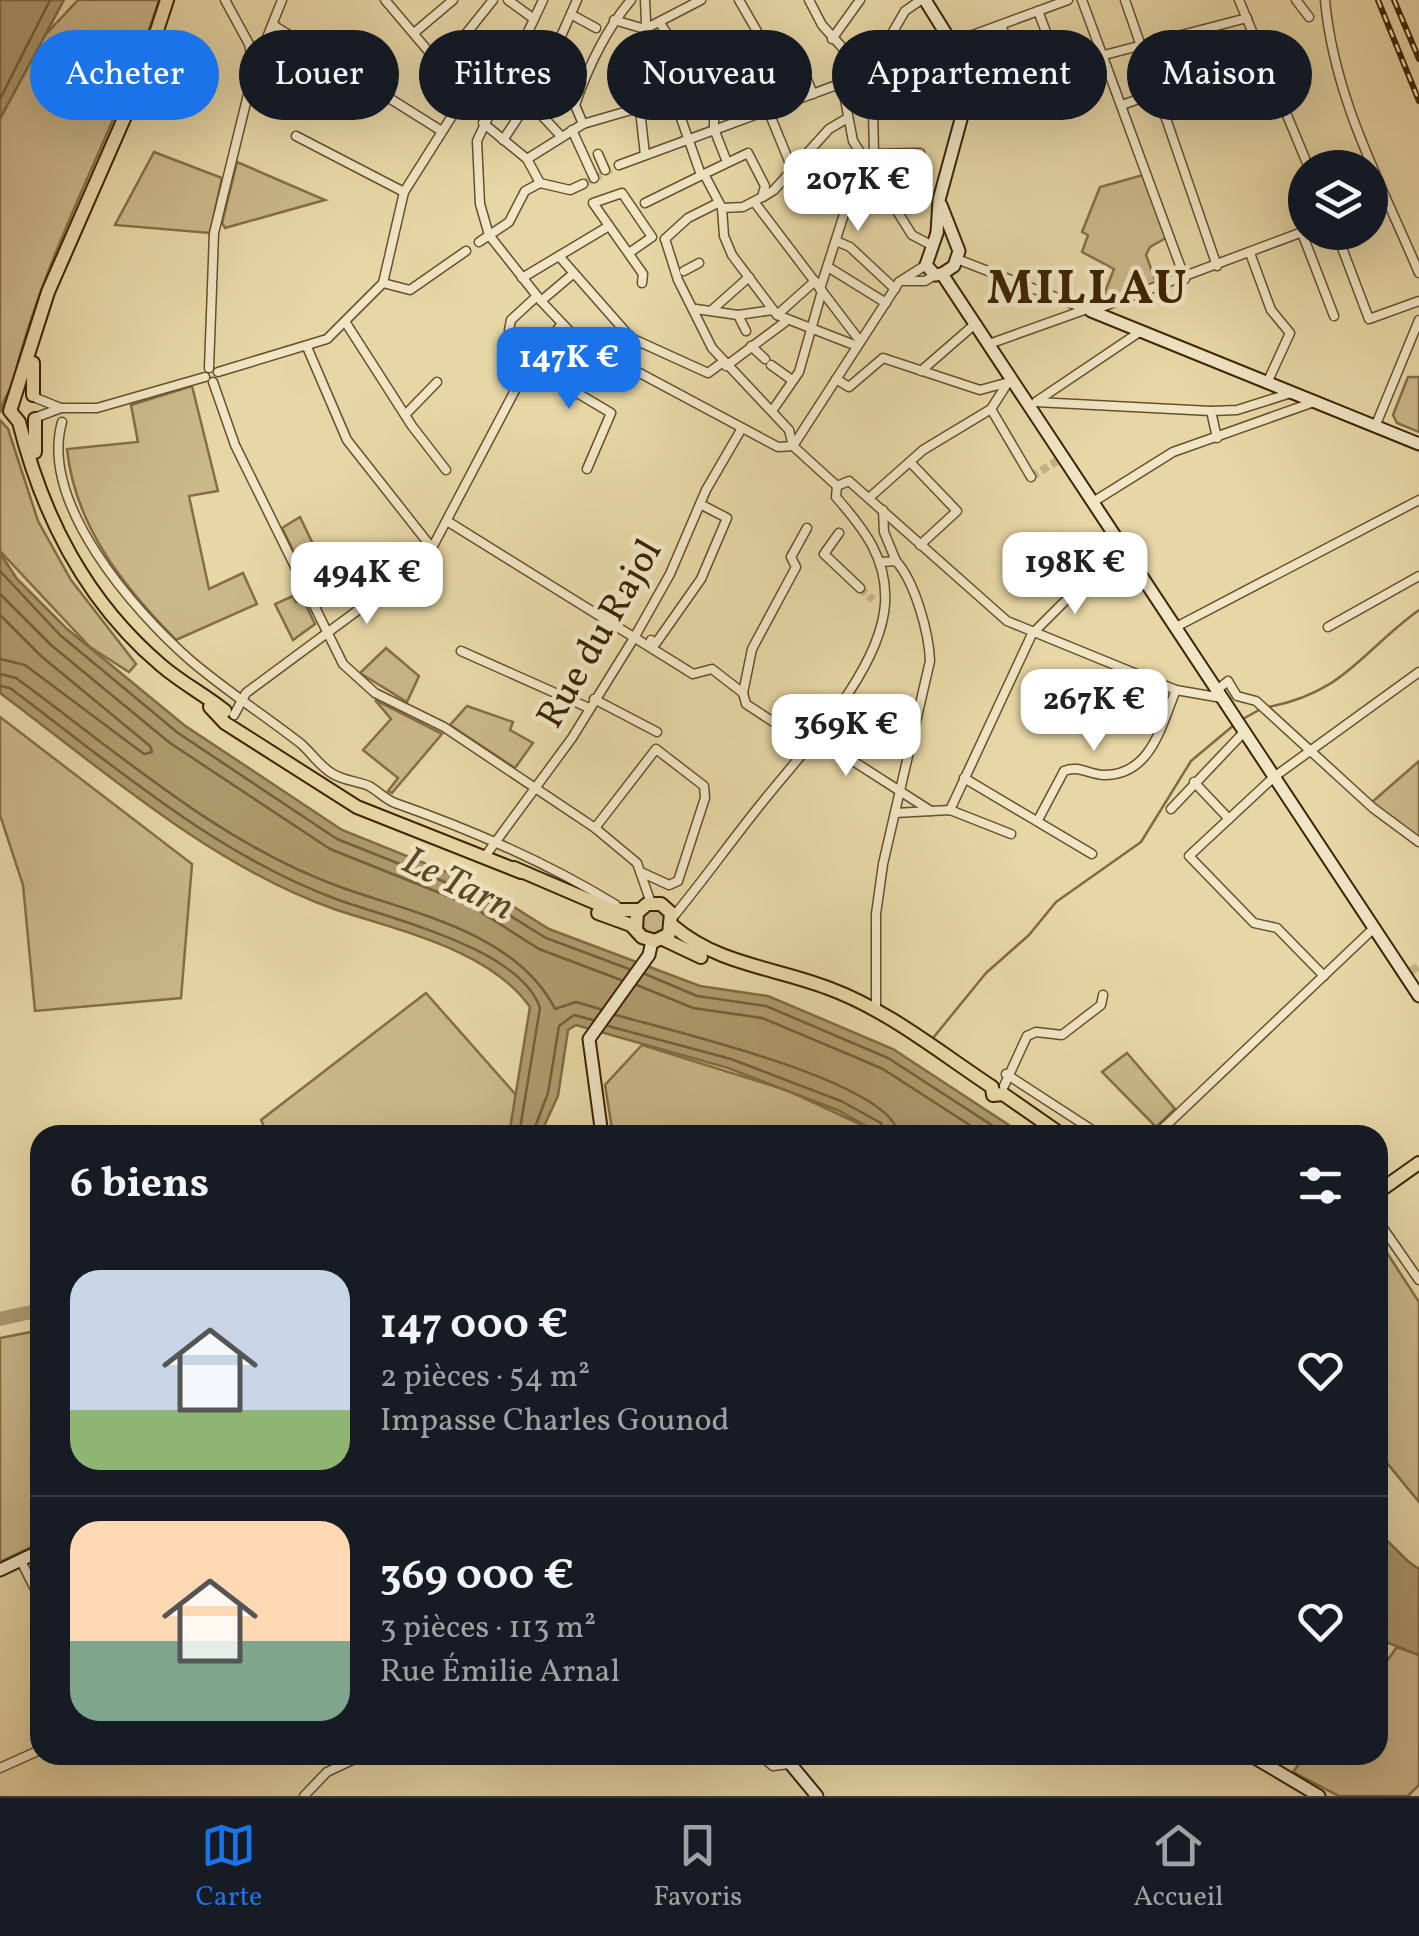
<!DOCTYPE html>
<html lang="fr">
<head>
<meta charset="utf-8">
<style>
	:root { --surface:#171b24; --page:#20242c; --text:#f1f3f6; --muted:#9ea1a6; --line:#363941; --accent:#1a73e8 }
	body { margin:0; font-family:Vollkorn,serif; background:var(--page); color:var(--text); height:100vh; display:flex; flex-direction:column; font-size:38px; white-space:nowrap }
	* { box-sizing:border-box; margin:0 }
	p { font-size:32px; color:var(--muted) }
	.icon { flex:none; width:55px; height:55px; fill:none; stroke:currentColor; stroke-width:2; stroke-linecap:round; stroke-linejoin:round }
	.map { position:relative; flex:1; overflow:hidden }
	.side { position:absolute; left:30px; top:1125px; width:1358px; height:640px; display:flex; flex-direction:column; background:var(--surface); border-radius:30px; box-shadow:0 10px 40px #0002 }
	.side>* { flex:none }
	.banner { position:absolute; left:30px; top:30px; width:1360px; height:90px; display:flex; gap:20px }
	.tools { position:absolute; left:1288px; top:150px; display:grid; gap:20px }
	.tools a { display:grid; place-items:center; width:100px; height:100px; border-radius:50%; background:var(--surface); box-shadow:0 10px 40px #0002; font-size:50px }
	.price { position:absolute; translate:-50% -85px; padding:0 22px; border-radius:20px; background:#fff; color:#222; font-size:32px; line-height:65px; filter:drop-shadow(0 2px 5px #0008) }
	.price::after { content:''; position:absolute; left:50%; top:60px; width:30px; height:22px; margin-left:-15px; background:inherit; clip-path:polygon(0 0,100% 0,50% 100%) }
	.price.on { background:var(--accent); color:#fff }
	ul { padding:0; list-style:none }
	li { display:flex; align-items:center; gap:30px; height:250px; padding:0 40px }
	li+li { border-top:2px solid var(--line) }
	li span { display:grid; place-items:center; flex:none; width:280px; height:200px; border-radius:30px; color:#555 }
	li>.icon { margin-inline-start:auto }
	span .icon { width:120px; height:120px; fill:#fffc; stroke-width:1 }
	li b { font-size:42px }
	h2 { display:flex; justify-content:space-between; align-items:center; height:120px; padding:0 40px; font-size:42px }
	.tag { padding:0 35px; border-radius:45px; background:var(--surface); box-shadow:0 10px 40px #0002; font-size:35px; line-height:90px }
	.tag.on { background:var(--accent); color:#fff }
	.tab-bar { display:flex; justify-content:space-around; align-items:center; height:140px; border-top:2px solid var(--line); background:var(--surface); font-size:28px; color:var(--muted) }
	.tab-bar a { display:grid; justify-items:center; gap:5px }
	.tab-bar .on { color:var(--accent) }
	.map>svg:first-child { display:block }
	.green { fill:#cbb88a; stroke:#846e46; stroke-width:2.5 }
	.water { fill:#ae9a6e; stroke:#806a43; stroke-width:2.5 }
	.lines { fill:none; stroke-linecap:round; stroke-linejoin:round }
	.shore { stroke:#755e38; stroke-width:2.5 }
	.stream { stroke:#806a43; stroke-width:2.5 }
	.river { stroke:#ae9a6e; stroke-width:14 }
	.street-tunnel { stroke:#c6b385; stroke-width:8; stroke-dasharray:8 4; stroke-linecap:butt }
	.street-casing { stroke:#67502b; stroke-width:11 }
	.secondary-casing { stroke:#3c2302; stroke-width:15 }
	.primary-casing { stroke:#3c2302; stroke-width:16 }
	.street { stroke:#f0e5c5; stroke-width:8 }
	.secondary { stroke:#f0e5c5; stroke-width:11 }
	.primary { stroke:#e8d7a6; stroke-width:12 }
	.rail-casing { stroke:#3c2302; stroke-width:6 }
	.rail { stroke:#f0e5c5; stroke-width:2.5; stroke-dasharray:8; stroke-linecap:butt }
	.labels { text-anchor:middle; stroke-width:9; stroke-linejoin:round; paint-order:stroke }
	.street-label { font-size:38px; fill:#3c2302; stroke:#f0e5c5 }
	.water-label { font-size:40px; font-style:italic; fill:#5e4722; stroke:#f0e5c5 }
	.district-label { font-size:48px; font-weight:bold; letter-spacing:2.5px; fill:#3c2302; stroke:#f0e5c5 }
</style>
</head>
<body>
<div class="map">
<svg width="1419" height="1796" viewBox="0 0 1419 1796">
	<rect width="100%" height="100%" fill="#e8d7a6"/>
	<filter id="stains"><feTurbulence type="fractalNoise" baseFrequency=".002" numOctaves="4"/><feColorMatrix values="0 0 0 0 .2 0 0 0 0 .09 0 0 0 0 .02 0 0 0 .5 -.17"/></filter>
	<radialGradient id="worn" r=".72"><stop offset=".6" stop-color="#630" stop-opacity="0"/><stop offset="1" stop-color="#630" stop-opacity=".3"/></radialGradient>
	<!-- green -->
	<g class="green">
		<path d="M 78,0 L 159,0 C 118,129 46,246 14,378 C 11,391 2,399 0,413 L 0,109 L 34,47 Z"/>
		<path d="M 154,152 L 222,178 L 210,233 L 115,225 Z"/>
		<path d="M 237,162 L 325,200 L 225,228 L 222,223 Z"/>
		<path d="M 1143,175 L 1166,238 L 1150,247 L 1146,255 L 1156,282 L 1111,300 L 1103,297 L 1114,269 L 1082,252 L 1088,235 L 1082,232 L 1100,187 Z"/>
		<path d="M 1408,377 L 1419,377 L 1419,432 L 1397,423 L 1393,415 Z"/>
		<path d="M 192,386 L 218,491 L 189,496 L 209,589 L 243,573 L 257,604 L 176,640 C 123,586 75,526 67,449 L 138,442 L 131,405 Z"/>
		<path d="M 0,420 L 8,429 L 38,521 L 71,580 L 136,664 L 129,672 L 90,647 L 0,551 Z"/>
		<path d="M 300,517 L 325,569 L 331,594 L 321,607 L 282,528 Z"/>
		<path d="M 293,596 L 296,602 L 303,599 L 315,624 L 293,640 L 275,604 Z"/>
		<path d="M 386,648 L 419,676 L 407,702 L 360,673 Z"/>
		<path d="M 375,700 L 442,734 L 392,793 L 388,791 L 398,778 L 363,750 L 391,719 Z"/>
		<path d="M 467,706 L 513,722 L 510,730 L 533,743 L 515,768 L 450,725 Z"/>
		<path d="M 0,717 L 192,864 L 181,998 L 35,1011 L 23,885 L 0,815 Z"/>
		<path d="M 1419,761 L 1419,838 L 1371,803 Z"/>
		<circle cx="654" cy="922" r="12"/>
		<path d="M 426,993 L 516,1095 L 510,1135 L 268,1135 L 261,1120 Z"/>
		<path d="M 642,1045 L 789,1091 L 883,1135 L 613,1135 L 605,1085 Z"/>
		<path d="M 1127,1053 L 1175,1109 L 1156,1127 L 1102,1072 Z"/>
		<path d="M 1378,1239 L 1419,1302 L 1419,1502 L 1382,1457 L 1378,1460 Z"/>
		<path d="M 36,1331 L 40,1340 L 40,1543 L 0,1562 L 0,1338 Z"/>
		<path d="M 1397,1647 L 1419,1655 L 1419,1785 L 1408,1796 L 1339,1796 L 1293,1772 L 1299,1764 L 1285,1755 L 1378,1755 L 1378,1667 L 1381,1669 Z"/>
	</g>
	<!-- water -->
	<g class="water">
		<path d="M 0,0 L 64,0 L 0,119 Z"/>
		<path d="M 0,553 L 17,579 L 66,628 L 184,725 L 342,830 L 479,885 L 549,929 L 700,986 L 768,996 L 893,1049 L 1024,1135 L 883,1135 L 837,1110 L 728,1068 L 576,1025 L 568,1030 L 558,1096 L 540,1135 L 509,1135 L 530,1007 C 489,949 399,931 334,909 C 212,866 103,770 0,693 Z"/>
		<path d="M 1378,1534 C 1395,1544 1401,1559 1419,1569 L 1419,1655 L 1378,1639 Z"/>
	</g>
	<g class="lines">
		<!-- shore -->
		<g class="shore">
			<path d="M 0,99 L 50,0"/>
			<path d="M 0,571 L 60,635 L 178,733 L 337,839 L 475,894 L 546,938 L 629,969"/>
			<path d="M 0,594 L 51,645 L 170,743 L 330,849 L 470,905 L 539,949 L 621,980"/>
			<path d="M 0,615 L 41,656 L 150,746 L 152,752 L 144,754 L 25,665 L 0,659"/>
			<path d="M 0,674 L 16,678 C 119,753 221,845 343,888 C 417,914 517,934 555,1009 L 576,1002 L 600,1009"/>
			<path d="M 0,686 L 10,688 C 113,765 215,854 336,899 C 390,919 520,948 540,1008 L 519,1135"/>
			<path d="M 645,974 L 697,996 L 766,1006 L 888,1058 L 1007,1135"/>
			<path d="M 637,985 L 693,1008 L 762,1018 L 855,1057 L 883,1069 L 985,1135"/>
			<path d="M 616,1015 C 664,1029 895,1082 898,1135"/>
			<path d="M 608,1026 L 731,1059 L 841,1101 L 881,1123 L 885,1135"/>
			<path d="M 532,1135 L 548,1093 L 559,1026 L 574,1015 L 593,1020"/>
		</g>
		<!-- stream -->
		<g class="stream">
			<path d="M 1269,707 C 1345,692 1361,652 1419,610"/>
			<path d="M 1241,720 L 1259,710"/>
			<path d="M 933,1038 L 986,973 L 1029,935 L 1056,902 L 1141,842 L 1191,761 L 1234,725"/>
		</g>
		<!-- river -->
		<path class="river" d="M 0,1319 L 40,1310"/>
		<!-- street-tunnel -->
		<g class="street-tunnel">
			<path d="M 583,184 L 619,165"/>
			<path d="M 1031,477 L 1060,459"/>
			<path d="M 860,588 L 873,600"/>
			<path d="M 1411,971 L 1419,966"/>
		</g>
		<!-- street casing -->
		<g class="street-casing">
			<g id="street">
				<path d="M 385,0 L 485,118"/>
				<path d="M 508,0 L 534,19"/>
				<path d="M 543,0 L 477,141 L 480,204 L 489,235 L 541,301 L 578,340 L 778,447 L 793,446"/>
				<path d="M 645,0 L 646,21 L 637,83 L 645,155"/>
				<path d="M 739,0 L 796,99"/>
				<path d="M 809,0 L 822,25 L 868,76 L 873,110 L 874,154 L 853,186 L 820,289"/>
				<path d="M 1082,0 L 1185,279"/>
				<path d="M 1125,0 L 1217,266"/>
				<path d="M 1239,0 L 1309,168"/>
				<path d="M 1296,0 L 1309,17"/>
				<path d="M 1325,0 C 1334,99 1381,183 1419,273"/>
				<path d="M 1038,11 L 1059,66"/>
				<path d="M 576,17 L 596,28"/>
				<path d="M 614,20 L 645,29"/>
				<path d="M 660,23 L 714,106 L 714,129 L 727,162"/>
				<path d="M 273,25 L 440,130"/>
				<path d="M 1001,25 L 1021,76"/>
				<path d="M 645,29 L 701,0"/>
				<path d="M 414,33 L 453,0"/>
				<path d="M 882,37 L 887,42 L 905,11 L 921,0"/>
				<path d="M 832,39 L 860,0"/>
				<path d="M 892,46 L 893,66"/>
				<path d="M 441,65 L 493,0"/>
				<path d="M 254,70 L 282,0"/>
				<path d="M 803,70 L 813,94"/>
				<path d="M 762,83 L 781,71"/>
				<path d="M 842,84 L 853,141 L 912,235 L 931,245"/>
				<path d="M 969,90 L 1247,18"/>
				<path d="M 530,103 L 560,135"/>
				<path d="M 1122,105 L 1262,55"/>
				<path d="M 768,110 L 793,171"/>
				<path d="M 483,123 L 527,159 L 540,183 L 570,190 L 583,184"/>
				<path d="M 583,124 L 575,105 C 588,67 605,31 631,0"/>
				<path d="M 572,130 L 594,178"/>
				<path d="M 296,136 L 404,192"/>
				<path d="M 503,140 L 539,86 L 577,0"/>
				<path d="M 598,154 L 605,170"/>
				<path d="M 874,154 L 920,153 L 915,182 L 922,184"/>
				<path d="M 527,159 L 583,124 L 638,108"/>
				<path d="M 619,165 L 1068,0"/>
				<path d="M 701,175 L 677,107 L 680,101 L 703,92"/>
				<path d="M 763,197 L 774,190 L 829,129 L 846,119"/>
				<path d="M 645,203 L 704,174"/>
				<path d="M 755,203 L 860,341"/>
				<path d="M 1370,206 L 1387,206"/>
				<path d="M 722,208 L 743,207 L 762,197 L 765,186 L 748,153 L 704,174 L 722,208 L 724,236 L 732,255 L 777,315 L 857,346"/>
				<path d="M 1336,232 L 1369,319 L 1419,301"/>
				<path d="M 1302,233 L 1334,316"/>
				<path d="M 665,239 L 678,280 L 712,348 L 789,430 L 793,446"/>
				<path d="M 665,239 L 688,218 L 718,203"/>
				<path d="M 836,241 L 850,247 L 895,289"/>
				<path d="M 479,242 L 509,222 L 525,191 L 540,183"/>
				<path d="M 629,253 L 652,237 L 622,193 L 593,203 L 643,274 L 642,283"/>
				<path d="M 1250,253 L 1271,310 L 1290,333 L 1267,383"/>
				<path d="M 559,256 L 631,338 L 708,373 L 723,362"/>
				<path d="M 957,259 L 1091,311 L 1305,231"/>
				<path d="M 828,267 L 886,303"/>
				<path d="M 684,271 L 699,263"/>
				<path d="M 522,278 L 609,226"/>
				<path d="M 904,281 L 925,281 L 935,275"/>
				<path d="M 383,283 L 410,290 L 466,251"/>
				<path d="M 537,296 L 511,320 L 509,330 L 547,375 L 611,413 L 587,469"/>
				<path d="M 541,301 L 574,273"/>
				<path d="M 696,309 L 738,315 L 773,310"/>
				<path d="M 713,309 L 749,277"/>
				<path d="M 738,315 L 746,331"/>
				<path d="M 777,315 L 815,281"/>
				<path d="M 346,323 L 412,426 L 446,470"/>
				<path d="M 989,344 L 1087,309"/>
				<path d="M 751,346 L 765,359"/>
				<path d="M 307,347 L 347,440 L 432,548"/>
				<path d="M 771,365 L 792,380"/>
				<path d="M 726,366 L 785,322"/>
				<path d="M 209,368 L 214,233 L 254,70 L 249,44 L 225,0"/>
				<path d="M 921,371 L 975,324"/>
				<path d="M 218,372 L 327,339 L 383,283 L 404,192 L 464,97"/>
				<path d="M 836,379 L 849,387 L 883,358 L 980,390 L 1013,381"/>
				<path d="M 213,382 L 235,445 L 343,664 L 375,693 L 444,727 L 595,828 L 637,863 L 651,903"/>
				<path d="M 36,398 L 61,408 L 37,417"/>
				<path d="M 1037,401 L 1141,331"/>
				<path d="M 1036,402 L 1211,411"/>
				<path d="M 61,408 L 97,408 L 205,377"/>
				<path d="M 991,409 L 1031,477"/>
				<path d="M 772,411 L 799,372 L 822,291"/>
				<path d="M 405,415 L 437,382"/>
				<path d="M 62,422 C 39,503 134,611 190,660 C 225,690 264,715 300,743 C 312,753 319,766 333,774 C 345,781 357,781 369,786 C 378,791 385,799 395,803 C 472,830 545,861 616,905"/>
				<path d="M 1375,427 L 1419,320"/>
				<path d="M 1217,438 L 1211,411 L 1237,410 L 1291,393"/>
				<path d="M 793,446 L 899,282 L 926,265"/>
				<path d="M 793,446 L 837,486"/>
				<path d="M 910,462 L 957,511 L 920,545"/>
				<path d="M 837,486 L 849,481 L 1007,621 L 1176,690 L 1222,698"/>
				<path d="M 869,498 L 923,450 L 991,409 L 1007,384"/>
				<path d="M 1093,502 L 1173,452 L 1314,402"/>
				<path d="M 883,510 L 884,532 L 896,561"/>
				<path d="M 447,521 L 693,674 L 712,669 L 743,693"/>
				<path d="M 839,533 L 824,554 L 860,588"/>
				<path d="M 1176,627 L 1419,500"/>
				<path d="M 1328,627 L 1419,576"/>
				<path d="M 651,640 L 656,643 L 701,579 L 727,518 L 700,504"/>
				<path d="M 461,651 L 589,708"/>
				<path d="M 1217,690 L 1228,681 L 1237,696 L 1256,701 L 1373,808 L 1419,842"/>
				<path d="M 743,693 L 752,649 L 796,567 L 791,557 L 807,528"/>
				<path d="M 743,693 L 746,704 L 807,744"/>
				<path d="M 594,699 L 657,732"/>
				<path d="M 234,715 L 246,693 L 373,599 L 432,548 L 531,360 L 561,325"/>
				<path d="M 814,736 L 931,811"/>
				<path d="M 964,778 L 1092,854"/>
				<path d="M 1194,782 L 1229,819"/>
				<path d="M 1171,809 L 1245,731"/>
				<path d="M 950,810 L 1032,634 L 1090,576"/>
				<path d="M 895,813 L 950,810 L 1011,834"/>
				<path d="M 1038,820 L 1064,771 C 1078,765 1088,774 1103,775 C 1151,776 1161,726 1176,690"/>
				<path d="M 595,828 L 656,749 L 704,786 L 705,798 L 678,881 L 669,885 L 643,873"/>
				<path d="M 486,855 L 572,738 L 634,638 L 670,574 L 706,490 L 742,428"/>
				<path d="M 673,917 C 702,882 729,844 757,809 C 799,755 880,674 885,604 C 888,559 864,529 836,497 L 837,486"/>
				<path d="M 1324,976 L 1277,928 L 1254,923 L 1189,856 L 1274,777 L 1419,672"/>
				<path d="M 876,1008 L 876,914 L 883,864 L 930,661 C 929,633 915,582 896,561 L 881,562"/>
				<path d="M 1006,1074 L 1100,1135"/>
				<path d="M 1004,1086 L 1027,1036 L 1036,1032 L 1062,1035 L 1101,1005 L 1103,995"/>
				<path d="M 1156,1135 L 1374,928"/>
				<path d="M 1378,1221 L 1419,1280"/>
				<path d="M 21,1561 L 40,1599"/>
				<path d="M 760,1755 L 773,1766 L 789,1764"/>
				<path d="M 0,1768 L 40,1750"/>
				<path d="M 304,1796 L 327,1772 L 363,1755"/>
			</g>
		</g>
		<!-- secondary casing -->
		<g class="secondary-casing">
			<g id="secondary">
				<path d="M 925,0 L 953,45 L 969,90 L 939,200 L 937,233"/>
				<path d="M 941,205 L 959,251 L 954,266 L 942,274"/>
				<path d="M 937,233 L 926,265 L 935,275 L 942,274"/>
				<path d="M 942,274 L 1419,996"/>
				<path d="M 1091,311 L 1419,444"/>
				<path d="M 602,1135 L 589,1039 L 649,955 L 652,941"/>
				<path d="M 0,1570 L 40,1551"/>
				<path d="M 783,1755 L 817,1796"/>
				<path d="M 1250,1755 L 1319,1796"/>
			</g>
		</g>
		<!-- primary casing -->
		<g class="primary-casing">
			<g id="primary">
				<path d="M 167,0 L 140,82 L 48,292 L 10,411 L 19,422 C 43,518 86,602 162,666 C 182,683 205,695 225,711"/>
				<path d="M 33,363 L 33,395"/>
				<path d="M 35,419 L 35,452"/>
				<path d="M 210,707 L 225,723 L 357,807 L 521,872"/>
				<path d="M 514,868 L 612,910 L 639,910"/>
				<path d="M 598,913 L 631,925 L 642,937 L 655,941 L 669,934 L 671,913 L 661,904 L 647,904 L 637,913 L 636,929"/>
				<path d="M 673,926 C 719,965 773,967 828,988 C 888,1010 939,1052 992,1087 L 993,1095 L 1003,1094 L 1062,1135"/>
				<path d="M 663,939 L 701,957"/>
				<path d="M 1378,1192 L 1419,1163"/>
			</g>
		</g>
		<!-- street -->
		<use href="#street" class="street"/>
		<!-- secondary -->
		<use href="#secondary" class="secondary"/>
		<!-- primary -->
		<use href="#primary" class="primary"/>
		<!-- rail casing -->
		<g class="rail-casing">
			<g id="rail">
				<path d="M 1378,0 L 1419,101"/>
				<path d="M 1394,0 L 1419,59"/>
			</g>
		</g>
		<!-- rail -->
		<use href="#rail" class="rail"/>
	</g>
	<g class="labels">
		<!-- street labels -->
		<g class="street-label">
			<text transform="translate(598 633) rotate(-60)" y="13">Rue du Rajol</text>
		</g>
		<!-- water labels -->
		<g class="water-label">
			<text transform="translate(459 882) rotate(26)" y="14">Le Tarn</text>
		</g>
		<!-- district labels -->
		<g class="district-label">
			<text x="1088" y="303">MILLAU</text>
		</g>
	</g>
	<rect width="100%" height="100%" filter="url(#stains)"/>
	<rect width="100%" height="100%" fill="url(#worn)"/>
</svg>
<div class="tools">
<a><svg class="icon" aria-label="layers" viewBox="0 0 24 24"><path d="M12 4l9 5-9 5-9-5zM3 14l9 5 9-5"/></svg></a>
</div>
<b class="price" style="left:858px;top:234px">207K €</b>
<b class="price on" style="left:569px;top:412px">147K €</b>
<b class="price" style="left:1075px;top:617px">198K €</b>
<b class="price" style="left:367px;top:627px">494K €</b>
<b class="price" style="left:1094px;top:754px">267K €</b>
<b class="price" style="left:846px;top:779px">369K €</b>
<div class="banner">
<a class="tag on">Acheter</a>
<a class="tag">Louer</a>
<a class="tag">Filtres</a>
<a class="tag">Nouveau</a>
<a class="tag">Appartement</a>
<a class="tag">Maison</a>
</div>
<section class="side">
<h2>6 biens<svg class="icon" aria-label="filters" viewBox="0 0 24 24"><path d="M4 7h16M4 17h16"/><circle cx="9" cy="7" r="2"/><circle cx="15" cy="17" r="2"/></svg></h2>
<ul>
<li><span style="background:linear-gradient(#c9d6e8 70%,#8fb573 0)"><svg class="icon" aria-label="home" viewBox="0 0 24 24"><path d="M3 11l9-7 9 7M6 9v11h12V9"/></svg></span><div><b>147 000 €</b><p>2 pièces · 54 m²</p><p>Impasse Charles Gounod</p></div><svg class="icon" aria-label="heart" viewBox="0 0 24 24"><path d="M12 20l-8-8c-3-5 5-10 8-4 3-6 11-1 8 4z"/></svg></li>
<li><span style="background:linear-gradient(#ffd9b3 60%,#7fa58c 0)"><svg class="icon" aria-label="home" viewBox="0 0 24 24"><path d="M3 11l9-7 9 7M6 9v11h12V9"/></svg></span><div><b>369 000 €</b><p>3 pièces · 113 m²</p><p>Rue Émilie Arnal</p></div><svg class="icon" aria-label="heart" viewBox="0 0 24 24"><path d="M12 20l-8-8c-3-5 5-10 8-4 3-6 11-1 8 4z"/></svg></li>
</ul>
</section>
</div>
<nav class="tab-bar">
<a class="on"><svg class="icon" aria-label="map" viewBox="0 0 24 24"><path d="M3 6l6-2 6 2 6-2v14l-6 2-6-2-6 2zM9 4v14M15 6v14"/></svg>Carte</a>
<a><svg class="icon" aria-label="saved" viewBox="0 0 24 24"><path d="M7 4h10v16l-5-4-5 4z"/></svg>Favoris</a>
<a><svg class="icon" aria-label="home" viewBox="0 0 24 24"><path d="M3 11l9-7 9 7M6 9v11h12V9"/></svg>Accueil</a>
</nav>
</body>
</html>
